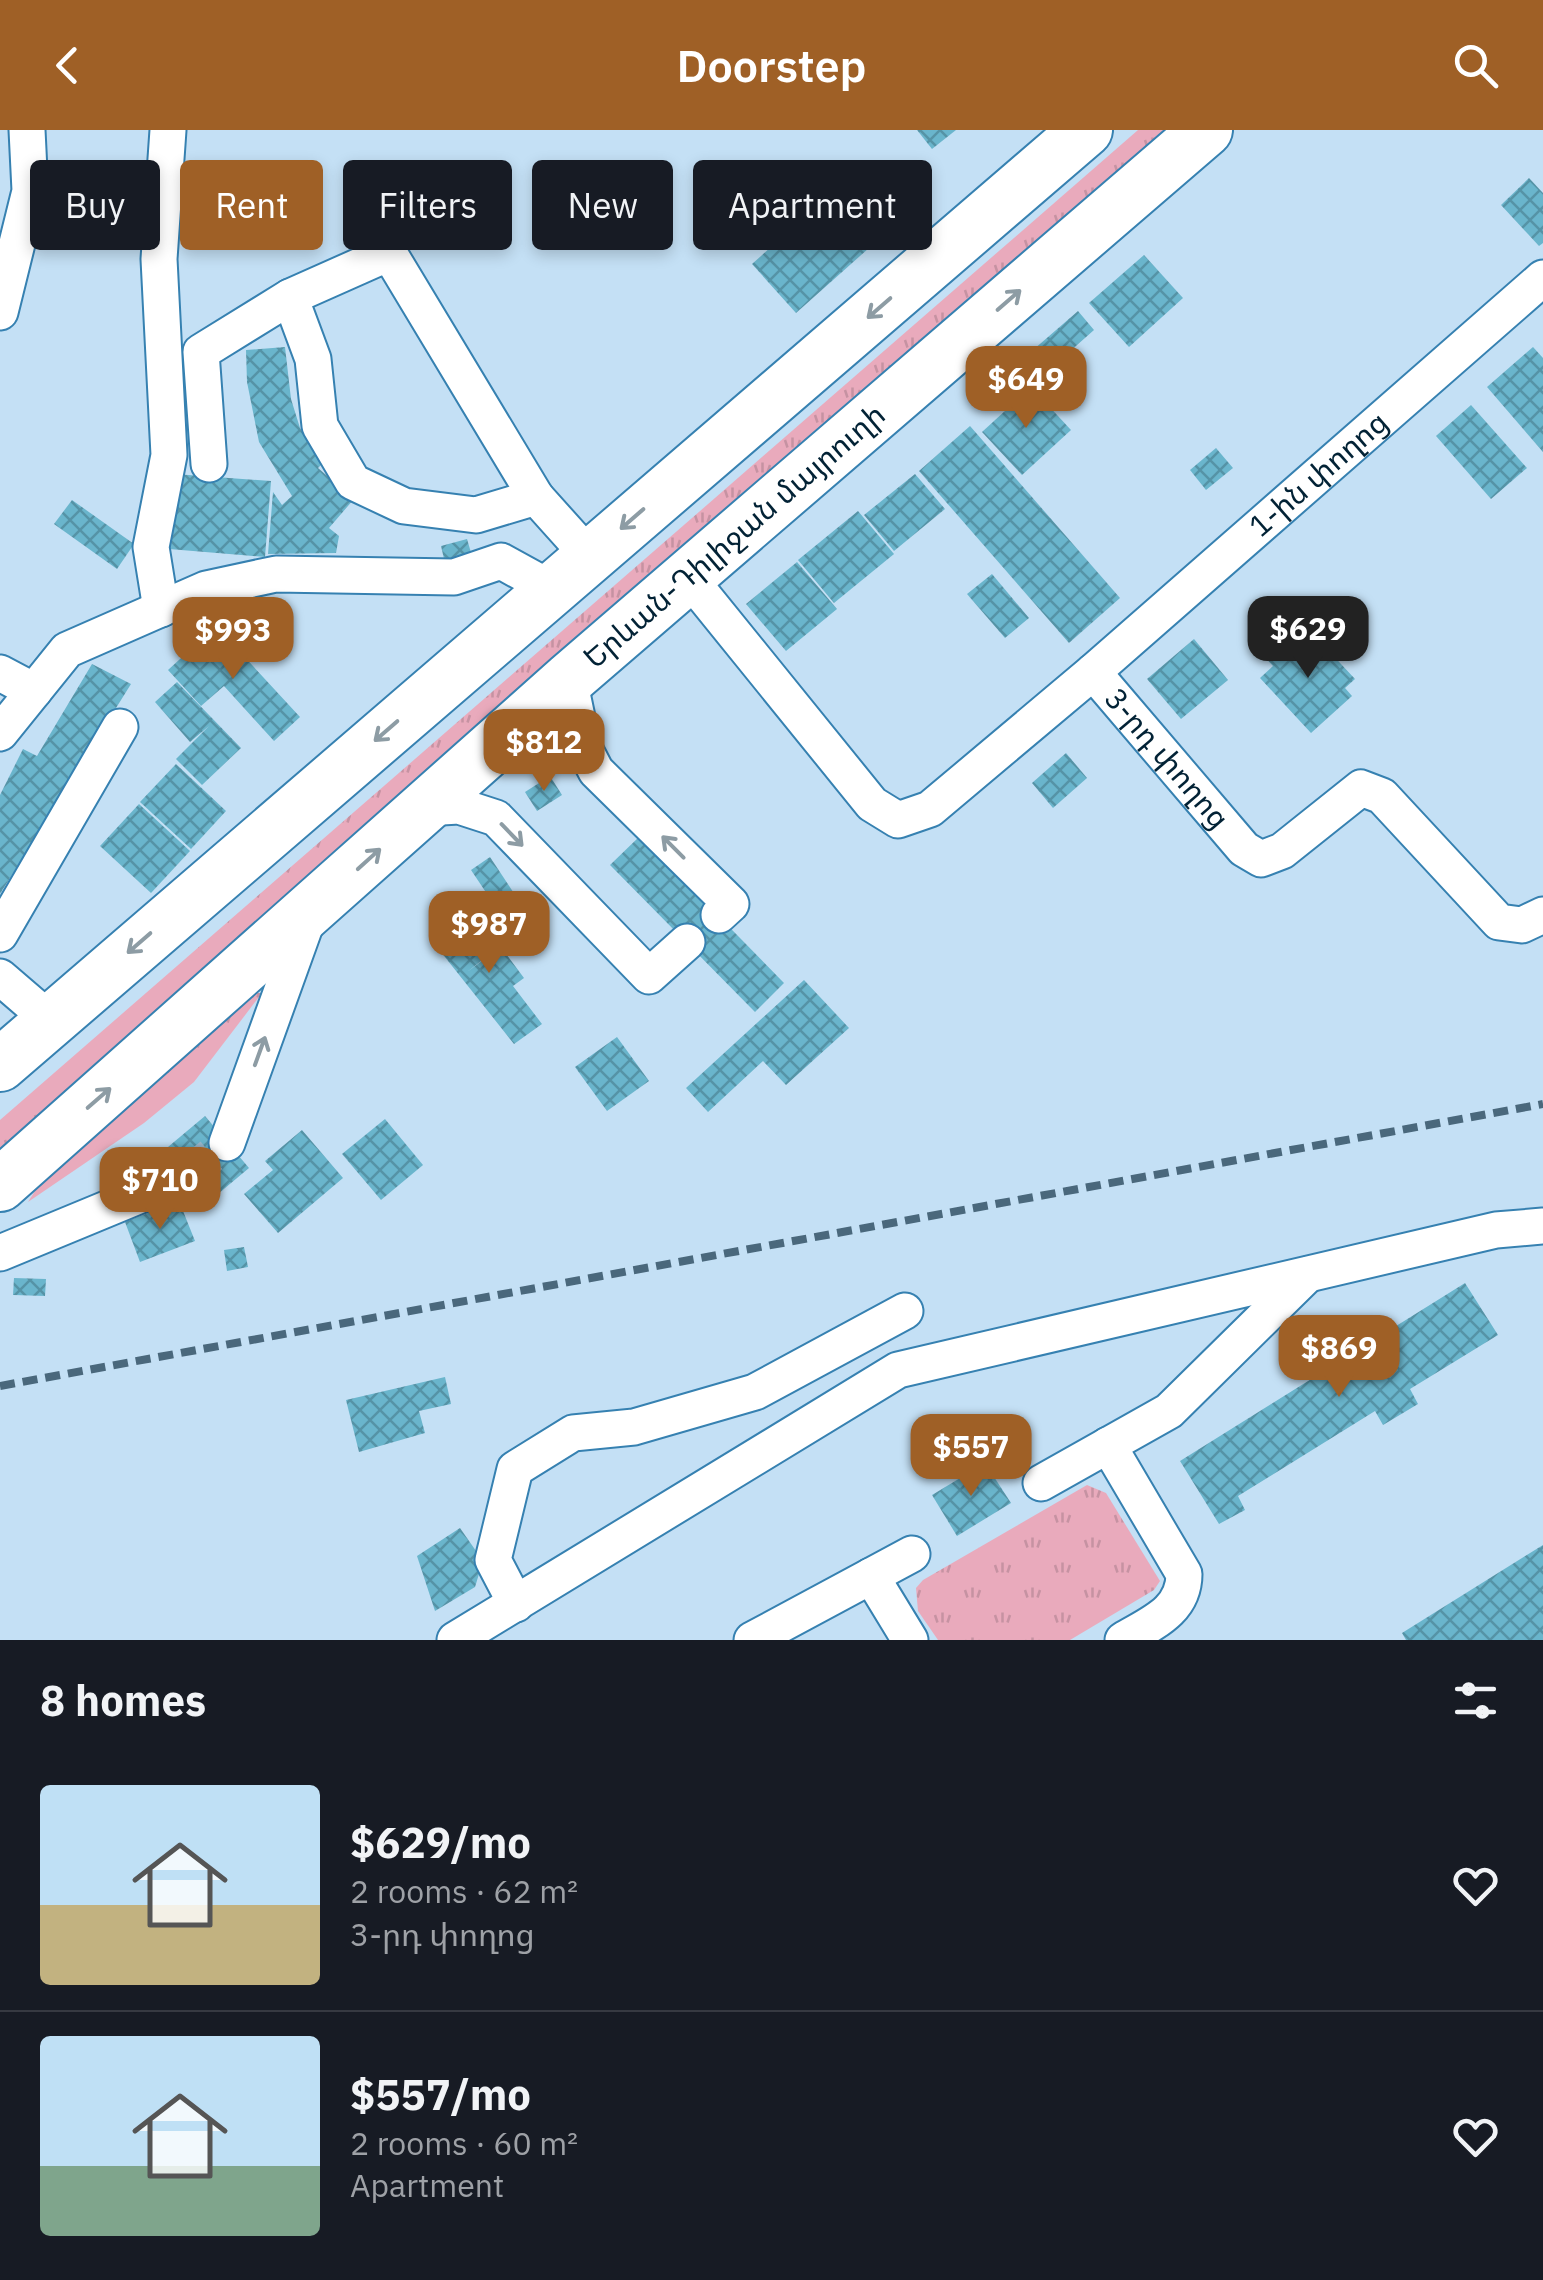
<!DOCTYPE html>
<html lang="en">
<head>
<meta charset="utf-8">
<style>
	:root { --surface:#171b24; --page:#242831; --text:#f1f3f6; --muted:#9ea1a6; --line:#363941; --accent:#9f6026 }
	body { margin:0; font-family:"IBM Plex Sans","Noto Sans Armenian",sans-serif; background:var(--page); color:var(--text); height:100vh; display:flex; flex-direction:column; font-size:38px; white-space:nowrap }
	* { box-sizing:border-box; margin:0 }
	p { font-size:32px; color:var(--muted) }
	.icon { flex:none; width:55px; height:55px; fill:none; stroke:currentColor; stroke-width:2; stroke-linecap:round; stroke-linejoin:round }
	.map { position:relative; height:1510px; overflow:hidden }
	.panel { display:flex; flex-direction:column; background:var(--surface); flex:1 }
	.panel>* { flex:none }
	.top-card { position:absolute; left:30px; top:30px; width:1000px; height:90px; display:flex; gap:20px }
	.price { position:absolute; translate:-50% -85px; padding:0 22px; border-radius:20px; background:var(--accent); color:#fff; font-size:32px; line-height:65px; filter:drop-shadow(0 2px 5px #0008) }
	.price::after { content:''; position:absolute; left:50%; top:60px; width:30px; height:22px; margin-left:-15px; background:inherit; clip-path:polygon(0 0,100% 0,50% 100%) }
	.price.current { background:#222; color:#fff }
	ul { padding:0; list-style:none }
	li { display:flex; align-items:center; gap:30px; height:250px; padding:0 40px }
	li+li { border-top:2px solid var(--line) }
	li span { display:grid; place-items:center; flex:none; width:280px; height:200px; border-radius:10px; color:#555 }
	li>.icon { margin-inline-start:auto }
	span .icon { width:120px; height:120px; fill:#fffc; stroke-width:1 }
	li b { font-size:42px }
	h2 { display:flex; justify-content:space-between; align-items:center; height:120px; padding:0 40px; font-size:42px }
	.tag { padding:0 35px; border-radius:10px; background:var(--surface); box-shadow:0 5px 15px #0003; font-size:35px; line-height:90px }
	.tag.current { background:var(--accent); color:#fff }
	header { display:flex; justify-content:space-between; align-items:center; height:130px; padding:0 40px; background:var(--accent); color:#fff; font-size:45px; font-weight:600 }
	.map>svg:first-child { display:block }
	.grass { fill:url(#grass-tufts) }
	.building { fill:url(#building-cross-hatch) }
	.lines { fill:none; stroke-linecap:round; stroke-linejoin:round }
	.minor-tunnel { stroke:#9dbacf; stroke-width:35; stroke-dasharray:35 18; stroke-linecap:butt }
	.minor-casing { stroke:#3681b1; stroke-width:39 }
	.highway-casing { stroke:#3681b1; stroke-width:56 }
	.minor { stroke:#fff; stroke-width:35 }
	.highway { stroke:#fff; stroke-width:52 }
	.rail { stroke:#4a687c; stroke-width:8; stroke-dasharray:15 8; stroke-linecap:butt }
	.oneway { stroke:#8d9ca4 }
	.labels { text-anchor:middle; stroke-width:8; stroke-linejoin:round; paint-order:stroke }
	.street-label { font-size:30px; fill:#022235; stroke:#fdfdfd }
</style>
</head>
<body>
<header><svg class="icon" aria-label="back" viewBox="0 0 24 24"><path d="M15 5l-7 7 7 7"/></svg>Doorstep<svg class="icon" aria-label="search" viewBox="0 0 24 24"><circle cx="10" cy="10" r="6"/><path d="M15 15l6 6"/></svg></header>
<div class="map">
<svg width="1543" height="1510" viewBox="0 0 1543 1510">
	<defs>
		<pattern id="grass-tufts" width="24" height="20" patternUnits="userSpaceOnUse" patternTransform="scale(2.5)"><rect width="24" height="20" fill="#e9aabc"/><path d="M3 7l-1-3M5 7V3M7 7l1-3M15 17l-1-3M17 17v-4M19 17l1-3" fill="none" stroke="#c692a2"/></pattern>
		<pattern id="building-cross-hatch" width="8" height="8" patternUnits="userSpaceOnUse" patternTransform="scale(2.5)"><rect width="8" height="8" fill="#6ab5cc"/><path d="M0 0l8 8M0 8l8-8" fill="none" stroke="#5593a6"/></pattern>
	</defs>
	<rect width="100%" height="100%" fill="#c4e0f5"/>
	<!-- grass -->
	<g class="grass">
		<path d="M 1138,0 L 1171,0 L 0,1019 L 0,990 Z"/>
		<path d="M 253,863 L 262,863 L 194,952 L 144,993 L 28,1072 L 40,1053 Z"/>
		<path d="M 1087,1355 L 1106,1363 L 1160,1451 L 1154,1460 L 1070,1510 L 938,1510 L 918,1481 L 916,1458 L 923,1450 Z"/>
	</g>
	<!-- building -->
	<g class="building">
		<path d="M 917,0 L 956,0 L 932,19 Z"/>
		<path d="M 1529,48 L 1543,63 L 1543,113 L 1539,116 L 1501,75 Z"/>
		<path d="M 825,69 L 869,118 L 796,183 L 752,134 Z"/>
		<path d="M 1144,125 L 1183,168 L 1129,217 L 1089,173 Z"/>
		<path d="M 1078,181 L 1094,200 L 1059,231 L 1078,252 L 1053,273 L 1018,233 Z"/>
		<path d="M 285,217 L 291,269 L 300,298 L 322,334 L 318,338 L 354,369 L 329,398 L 339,406 L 336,423 L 268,424 L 273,362 L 282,375 L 292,366 L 259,312 L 247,252 L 246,220 Z"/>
		<path d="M 1533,217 L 1543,228 L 1543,322 L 1487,257 Z"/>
		<path d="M 1031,257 L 1071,300 L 1022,345 L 982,302 Z"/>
		<path d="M 1471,275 L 1527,338 L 1491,369 L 1436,306 Z"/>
		<path d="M 970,296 L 1120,468 L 1069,513 L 919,341 Z"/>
		<path d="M 1216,318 L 1233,338 L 1206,360 L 1190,340 Z"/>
		<path d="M 175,344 L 271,351 L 265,427 L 169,419 Z"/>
		<path d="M 915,344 L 945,379 L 894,421 L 864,385 Z"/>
		<path d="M 72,370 L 134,414 L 117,439 L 54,394 Z"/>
		<path d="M 858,381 L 894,424 L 834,473 L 798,430 Z"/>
		<path d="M 467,409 L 472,426 L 445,433 L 441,416 Z"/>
		<path d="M 797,432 L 837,479 L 786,521 L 746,474 Z"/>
		<path d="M 992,444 L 1029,488 L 1005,508 L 967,464 Z"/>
		<path d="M 216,496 L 300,587 L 274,611 L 224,556 L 201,576 L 168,540 Z"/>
		<path d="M 1313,504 L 1355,549 L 1345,558 L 1352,566 L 1311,603 L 1260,548 L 1273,536 L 1263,525 L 1279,511 L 1292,524 Z"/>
		<path d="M 1194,509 L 1228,550 L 1181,589 L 1147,549 Z"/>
		<path d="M 92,534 L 131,554 L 0,764 L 0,665 L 23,619 L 37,626 Z"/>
		<path d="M 177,552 L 241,618 L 202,655 L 176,629 L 209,596 L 190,612 L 155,572 Z"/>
		<path d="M 1066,623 L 1087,648 L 1053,678 L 1032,653 Z"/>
		<path d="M 176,634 L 226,681 L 191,719 L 140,672 Z"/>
		<path d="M 550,646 L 562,665 L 537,681 L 525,662 Z"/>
		<path d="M 139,674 L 190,721 L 151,763 L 100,716 Z"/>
		<path d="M 640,706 L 784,853 L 755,882 L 610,735 Z"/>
		<path d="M 490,727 L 545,810 L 526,822 L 471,740 Z"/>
		<path d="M 472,782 L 499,817 L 467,842 L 501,817 L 524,848 L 513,856 L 542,894 L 514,914 L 433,812 Z"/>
		<path d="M 804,850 L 849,898 L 786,955 L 763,931 L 708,982 L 686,958 Z"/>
		<path d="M 617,907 L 649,951 L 607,981 L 575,937 Z"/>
		<path d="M 205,986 L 249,1038 L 206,1074 L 162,1022 Z"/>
		<path d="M 385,989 L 423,1035 L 381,1070 L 342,1024 Z"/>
		<path d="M 302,1000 L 343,1048 L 278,1103 L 244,1064 L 273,1040 L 265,1031 Z"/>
		<path d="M 179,1071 L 195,1111 L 140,1132 L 125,1092 Z"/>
		<path d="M 244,1117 L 248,1137 L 227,1141 L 224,1120 Z"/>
		<path d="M 14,1148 L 46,1149 L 45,1166 L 13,1165 Z"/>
		<path d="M 1465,1153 L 1498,1205 L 1410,1259 L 1418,1274 L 1383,1295 L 1375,1281 L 1238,1366 L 1245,1380 L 1219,1394 L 1180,1331 Z"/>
		<path d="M 445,1247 L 451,1274 L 419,1281 L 425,1303 L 359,1322 L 346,1270 Z"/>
		<path d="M 985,1333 L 1011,1373 L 957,1406 L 932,1365 Z"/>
		<path d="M 460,1398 L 483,1431 L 475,1457 L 435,1481 L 417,1426 Z"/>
		<path d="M 1543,1415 L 1543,1510 L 1406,1510 L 1402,1503 Z"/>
	</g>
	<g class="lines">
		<!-- minor-tunnel -->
		<path class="minor-tunnel" d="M 184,1047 L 227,1013"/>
		<!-- minor casing -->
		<g class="minor-casing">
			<g id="minor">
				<path d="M 290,167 L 389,123 L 536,367"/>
				<path d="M 0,182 L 30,61 L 27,0"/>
				<path d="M 209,334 L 201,222 L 290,167 L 313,229 L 320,296 L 353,352 L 404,376 L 476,385 L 536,367 L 589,426"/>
				<path id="s1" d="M 689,448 L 872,674 L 898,690 L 930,679 L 1093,542 L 1244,719 L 1261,729 L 1282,721 L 1361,658 L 1382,666 L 1499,792 L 1522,795 L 1543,785"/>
				<path d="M 161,479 L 151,417 L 169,325 L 159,129 L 168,0"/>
				<path id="s2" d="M 1093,542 L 1543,148"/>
				<path d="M 0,543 L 34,561"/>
				<path d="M 569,549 L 583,616 L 596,641 L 731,774 L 719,785"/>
				<path d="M 0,603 L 67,520 L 206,459 L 276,444 L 454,447 L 501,431 L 552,459"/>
				<path d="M 424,678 L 459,676 L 496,688 L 649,846 L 687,812"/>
				<path d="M 0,804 L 120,597"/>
				<path d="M 0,847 L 50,890"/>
				<path d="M 227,1013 L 308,788"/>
				<path d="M 0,1123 L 184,1047"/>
				<path d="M 1108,1315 L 1184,1444 C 1184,1481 1152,1493 1123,1510"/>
				<path d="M 1041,1353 L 1169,1281 L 1307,1145"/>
				<path d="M 871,1446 L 910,1510"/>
				<path d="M 516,1474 L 493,1430 L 515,1339 L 573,1303 L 634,1297 L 755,1262 L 905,1181"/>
				<path d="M 455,1510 L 898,1240 L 1496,1100 L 1543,1096"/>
				<path d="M 752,1510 L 912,1424"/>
			</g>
		</g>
		<!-- highway casing -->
		<g class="highway-casing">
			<g id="highway">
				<path d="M 0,935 L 1086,0"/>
				<path id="s3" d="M 0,1055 L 569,549 L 1206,0"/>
			</g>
		</g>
		<!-- minor -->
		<use href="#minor" class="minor"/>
		<!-- highway -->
		<use href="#highway" class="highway"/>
		<!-- rail -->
		<path class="rail" d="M 0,1256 L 1543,974"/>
	</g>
	<!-- one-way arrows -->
	<defs><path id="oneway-shaft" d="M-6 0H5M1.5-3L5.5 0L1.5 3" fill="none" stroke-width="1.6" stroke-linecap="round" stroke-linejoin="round" transform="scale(2.5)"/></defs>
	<g class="oneway">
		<use href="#oneway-shaft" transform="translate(1009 170) rotate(-41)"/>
		<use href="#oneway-shaft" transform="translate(879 178) rotate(139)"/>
		<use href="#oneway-shaft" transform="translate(632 389) rotate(139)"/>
		<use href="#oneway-shaft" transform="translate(386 601) rotate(139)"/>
		<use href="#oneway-shaft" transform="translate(512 705) rotate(46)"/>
		<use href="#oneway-shaft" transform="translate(673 717) rotate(-135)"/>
		<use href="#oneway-shaft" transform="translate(369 729) rotate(-42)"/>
		<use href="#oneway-shaft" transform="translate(139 813) rotate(139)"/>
		<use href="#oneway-shaft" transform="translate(260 921) rotate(-70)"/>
		<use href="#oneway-shaft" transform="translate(99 968) rotate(-41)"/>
	</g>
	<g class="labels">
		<!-- street labels -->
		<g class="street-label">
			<text dy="10" stroke="none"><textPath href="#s2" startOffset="300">1-ին փողոց</textPath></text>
			<text dy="10" stroke="none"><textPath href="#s3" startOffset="980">Երևան-Դիլիջան մայրուղի</textPath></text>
			<text dy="10" stroke="none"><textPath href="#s1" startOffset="682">3-րդ փողոց</textPath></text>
		</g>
	</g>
</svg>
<b class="price" style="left:1026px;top:301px">$649</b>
<b class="price current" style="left:1308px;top:551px">$629</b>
<b class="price" style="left:233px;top:552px">$993</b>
<b class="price" style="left:544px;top:664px">$812</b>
<b class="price" style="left:489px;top:846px">$987</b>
<b class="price" style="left:160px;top:1102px">$710</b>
<b class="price" style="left:1339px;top:1270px">$869</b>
<b class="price" style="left:971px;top:1369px">$557</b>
<div class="top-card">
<a class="tag">Buy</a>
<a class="tag current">Rent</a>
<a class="tag">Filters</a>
<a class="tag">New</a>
<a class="tag">Apartment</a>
</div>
</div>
<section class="panel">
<h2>8 homes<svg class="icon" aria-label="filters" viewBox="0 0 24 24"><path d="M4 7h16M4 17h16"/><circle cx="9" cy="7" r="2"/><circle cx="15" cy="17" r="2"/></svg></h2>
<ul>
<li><span style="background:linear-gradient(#bfe0f5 60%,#c2b280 0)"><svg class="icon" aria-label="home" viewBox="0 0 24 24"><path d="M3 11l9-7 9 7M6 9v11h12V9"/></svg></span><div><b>$629/mo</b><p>2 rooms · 62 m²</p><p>3-րդ փողոց</p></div><svg class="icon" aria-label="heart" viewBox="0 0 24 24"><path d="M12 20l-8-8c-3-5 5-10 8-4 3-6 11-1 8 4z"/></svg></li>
<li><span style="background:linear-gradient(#bfe0f5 65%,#7fa58c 0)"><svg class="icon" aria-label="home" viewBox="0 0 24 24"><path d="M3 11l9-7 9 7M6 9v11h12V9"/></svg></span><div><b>$557/mo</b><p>2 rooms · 60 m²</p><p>Apartment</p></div><svg class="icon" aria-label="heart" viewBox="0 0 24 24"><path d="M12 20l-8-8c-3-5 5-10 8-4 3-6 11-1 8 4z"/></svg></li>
</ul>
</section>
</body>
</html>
